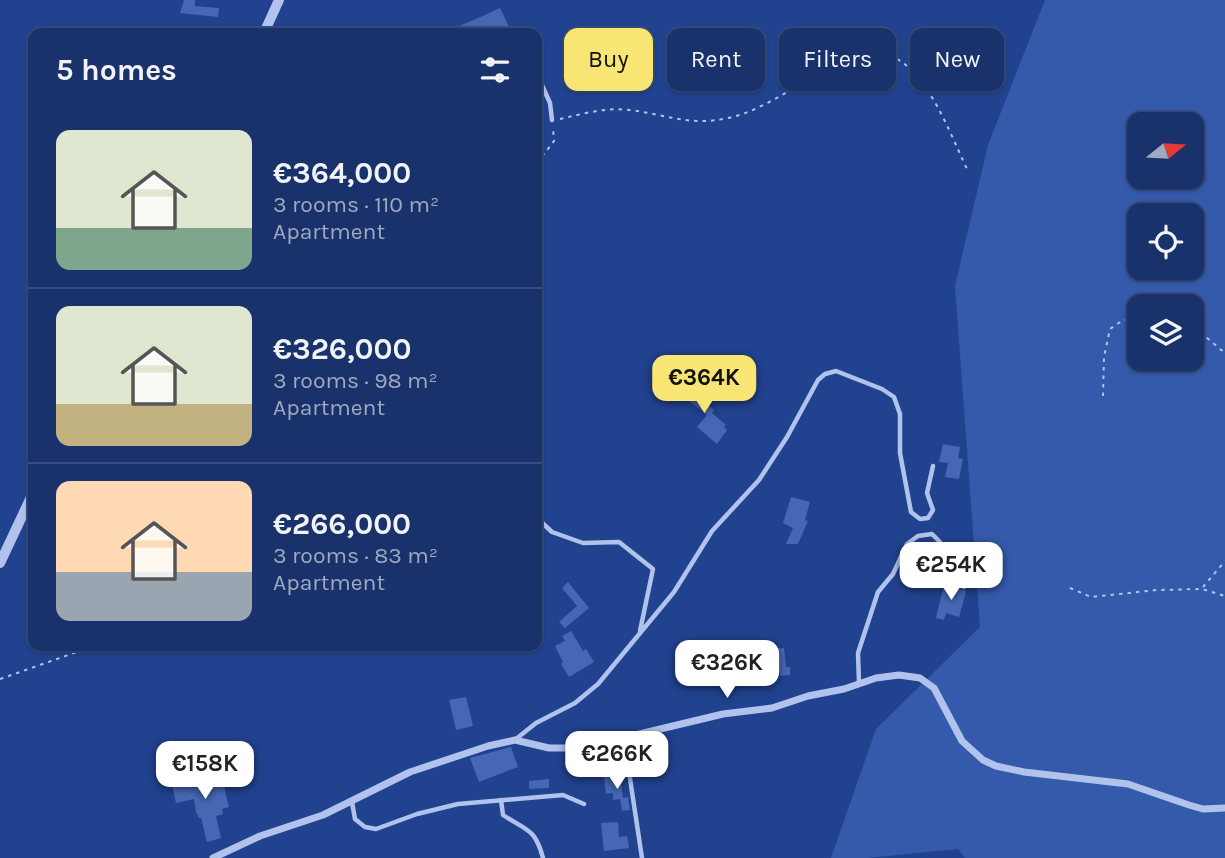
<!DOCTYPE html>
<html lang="en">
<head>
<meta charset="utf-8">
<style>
	:root { --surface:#19326b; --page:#223a71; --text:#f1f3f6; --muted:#9faac1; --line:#374d7e; --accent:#f9e573 }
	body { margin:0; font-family:Karla,sans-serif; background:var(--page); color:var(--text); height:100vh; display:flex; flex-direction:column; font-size:26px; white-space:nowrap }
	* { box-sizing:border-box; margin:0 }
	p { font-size:23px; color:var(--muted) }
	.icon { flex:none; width:38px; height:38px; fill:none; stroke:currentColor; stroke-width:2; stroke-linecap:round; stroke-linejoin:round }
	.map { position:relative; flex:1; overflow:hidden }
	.side { position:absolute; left:28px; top:28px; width:514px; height:623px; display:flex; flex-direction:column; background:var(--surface); border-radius:14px; box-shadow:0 2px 5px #0004,0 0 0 2px var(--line) }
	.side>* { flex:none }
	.top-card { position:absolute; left:564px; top:28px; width:556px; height:63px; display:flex; gap:14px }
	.needle { width:46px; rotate:72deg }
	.buttons { position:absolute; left:1127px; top:112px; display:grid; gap:14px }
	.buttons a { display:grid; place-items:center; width:77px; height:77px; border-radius:14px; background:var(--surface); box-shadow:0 2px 5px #0004,0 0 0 2px var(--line); font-size:35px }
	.price { position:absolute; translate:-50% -60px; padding:0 16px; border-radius:14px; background:#fff; color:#222; font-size:23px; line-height:46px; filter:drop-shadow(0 2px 4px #0008) }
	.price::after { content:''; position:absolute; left:50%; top:42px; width:21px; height:16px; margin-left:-10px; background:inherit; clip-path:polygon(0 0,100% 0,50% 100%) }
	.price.on { background:var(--accent); color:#111 }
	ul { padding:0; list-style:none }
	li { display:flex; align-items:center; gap:21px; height:175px; padding:0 28px }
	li+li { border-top:2px solid var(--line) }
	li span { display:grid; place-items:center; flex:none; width:196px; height:140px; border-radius:14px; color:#555 }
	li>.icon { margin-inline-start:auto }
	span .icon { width:84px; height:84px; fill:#fffc; stroke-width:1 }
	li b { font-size:30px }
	h2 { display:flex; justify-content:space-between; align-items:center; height:84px; padding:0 28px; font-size:30px }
	.chip { padding:0 24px; border-radius:14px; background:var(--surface); box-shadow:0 2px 5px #0004,0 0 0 2px var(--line); font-size:24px; line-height:63px }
	.chip.on { background:var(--accent); color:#111 }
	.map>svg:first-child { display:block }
	.green { fill:#355aac; fill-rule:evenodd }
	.building { fill:#4668b4 }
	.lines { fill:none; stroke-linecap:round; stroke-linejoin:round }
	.path { stroke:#b1c3ec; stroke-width:2; stroke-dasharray:3.5 5; stroke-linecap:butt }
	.service { stroke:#b1c3ec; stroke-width:4.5 }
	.minor { stroke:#b1c3ec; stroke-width:7 }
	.tertiary { stroke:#b1c3ec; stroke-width:10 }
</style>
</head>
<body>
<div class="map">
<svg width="1225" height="858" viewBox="0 0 1225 858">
	<rect width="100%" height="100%" fill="#21428f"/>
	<!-- green -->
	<path class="green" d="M 1045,0 L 1225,0 L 1225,858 L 965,858 L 958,849 L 867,858 L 831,858 L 876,729 L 980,627 L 955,286 L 988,145 ZM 1139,124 L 1192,124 L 1192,177 L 1139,177 ZM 1139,215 L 1192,215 L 1192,268 L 1139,268 ZM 1139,306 L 1192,306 L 1192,359 L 1139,359 Z"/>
	<!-- building -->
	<g class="building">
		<path d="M 184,0 L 195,0 L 195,6 L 219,8 L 218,17 L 180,13 Z"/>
		<path d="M 500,8 L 512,33 L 443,33 L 485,15 Z"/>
		<path d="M 681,383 L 714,410 L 712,413 L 726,425 L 724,427 L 727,430 L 717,444 L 697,427 L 707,415 L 684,397 L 682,400 L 673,393 Z"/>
		<path d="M 943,444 L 960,447 L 958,458 L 963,459 L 959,479 L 945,477 L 948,463 L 939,462 Z"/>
		<path d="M 791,497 L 810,502 L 805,520 L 808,521 L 798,544 L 786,544 L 793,528 L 783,523 Z"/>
		<path d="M 568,582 L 589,608 L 565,628 L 559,622 L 577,606 L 562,588 Z"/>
		<path d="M 944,585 L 966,591 L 959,617 L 946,613 L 944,620 L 936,618 Z"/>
		<path d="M 571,631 L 583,651 L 586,649 L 594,662 L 569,677 L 561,664 L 563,662 L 555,646 L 565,641 L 562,636 Z"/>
		<path d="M 766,647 L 766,649 L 784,648 L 786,667 L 790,667 L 790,675 L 780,676 L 780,672 L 764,674 L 763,669 L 758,670 L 756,649 Z"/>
		<path d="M 466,697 L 473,726 L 456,730 L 449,700 Z"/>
		<path d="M 511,747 L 518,767 L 479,782 L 470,758 Z"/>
		<path d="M 221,774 L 229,807 L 222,809 L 223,814 L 216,816 L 221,838 L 207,842 L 201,818 L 199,818 L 196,812 L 194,799 L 176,803 L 172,785 Z"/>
		<path d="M 620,775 L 623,798 L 628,797 L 630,810 L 622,811 L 620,799 L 613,800 L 613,793 L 606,794 L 604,777 Z"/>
		<path d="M 549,779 L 549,788 L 529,789 L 529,781 Z"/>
		<path d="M 618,822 L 619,837 L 627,836 L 629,848 L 604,851 L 601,823 Z"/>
	</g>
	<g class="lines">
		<!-- path -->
		<g class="path">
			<path d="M 560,119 C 582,114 606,107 629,110 C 666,114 689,127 728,118 C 752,113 775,99 796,87 C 814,78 832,63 851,55 C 915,31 946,126 967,169"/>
			<path d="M 537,163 L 554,141 L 553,128"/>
			<path d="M 1192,330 L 1201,333 L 1225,353"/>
			<path d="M 1103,396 L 1104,357 L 1110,329 L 1123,320 L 1139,320"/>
			<path d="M 1203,587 L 1225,561"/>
			<path d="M 1070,588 L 1091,597 L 1157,590 L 1202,589 L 1225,596"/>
			<path d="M 0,679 L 94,646"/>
		</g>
		<!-- service -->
		<g class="service">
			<path d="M 537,74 L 550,103 L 552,120"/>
			<path d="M 537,518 L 552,532 L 583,543 L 619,542 L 653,569 L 640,631"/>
			<path d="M 859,683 L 858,653 L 878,592 L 893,574 L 907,544 L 918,536 L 932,534 L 940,542 L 964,587"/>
			<path d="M 620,738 L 626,752 L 642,858"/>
			<path d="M 516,739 L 536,723 L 575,703 L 598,684 L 674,592 L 712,531 L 759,480 L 787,437 L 818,380 L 825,374 L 836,371 L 882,389 L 894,397 L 900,414 L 900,453 L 911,512 L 920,519 L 928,518 L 933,510 L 927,493 L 933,466"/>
			<path d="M 501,800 L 503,815 C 527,831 535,828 543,858"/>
			<path d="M 352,802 L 355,819 L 365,827 L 376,829 L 417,814 L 458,804 L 563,795 L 584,804"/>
		</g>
		<!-- minor -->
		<path class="minor" d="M 213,858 L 260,836 L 323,815 L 410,772 L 488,746 L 515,740 L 549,748 L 581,748 L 723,714 L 772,708 L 808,696 L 844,689 L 876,678 L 899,675 L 920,678 L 934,688 L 962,741 L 983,760 L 996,766 L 1024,772 L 1128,784 L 1189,805 L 1203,809 L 1225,808"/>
		<!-- tertiary -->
		<g class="tertiary">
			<path d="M 264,33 L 279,0"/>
			<path d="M 0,563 L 33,493"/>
		</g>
	</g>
</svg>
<div class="buttons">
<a><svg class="needle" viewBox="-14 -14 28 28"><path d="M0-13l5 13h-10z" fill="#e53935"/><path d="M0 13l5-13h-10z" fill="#9faac1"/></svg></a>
<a><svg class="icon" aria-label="locate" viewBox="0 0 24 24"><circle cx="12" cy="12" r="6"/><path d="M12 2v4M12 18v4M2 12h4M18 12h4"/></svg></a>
<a><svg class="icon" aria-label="layers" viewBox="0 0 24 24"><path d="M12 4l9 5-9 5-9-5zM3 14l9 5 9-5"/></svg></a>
</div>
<b class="price on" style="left:704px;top:415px">€364K</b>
<b class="price" style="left:951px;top:602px">€254K</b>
<b class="price" style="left:727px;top:700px">€326K</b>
<b class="price" style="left:617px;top:791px">€266K</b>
<b class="price" style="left:205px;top:801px">€158K</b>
<div class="top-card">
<a class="chip on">Buy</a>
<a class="chip">Rent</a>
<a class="chip">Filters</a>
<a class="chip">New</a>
</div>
<section class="side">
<h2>5 homes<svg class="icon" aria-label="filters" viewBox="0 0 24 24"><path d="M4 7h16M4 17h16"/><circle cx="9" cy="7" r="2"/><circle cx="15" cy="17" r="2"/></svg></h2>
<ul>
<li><span style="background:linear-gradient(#dfe7d0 70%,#7fa58c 0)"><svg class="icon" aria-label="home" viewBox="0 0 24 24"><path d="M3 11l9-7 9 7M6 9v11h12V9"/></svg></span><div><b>€364,000</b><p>3 rooms · 110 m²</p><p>Apartment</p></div></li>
<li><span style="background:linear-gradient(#dfe7d0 70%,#c2b280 0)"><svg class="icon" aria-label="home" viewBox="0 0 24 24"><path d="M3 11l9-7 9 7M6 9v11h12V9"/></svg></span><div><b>€326,000</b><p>3 rooms · 98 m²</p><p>Apartment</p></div></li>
<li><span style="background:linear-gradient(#ffd9b3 65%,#9aa5b1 0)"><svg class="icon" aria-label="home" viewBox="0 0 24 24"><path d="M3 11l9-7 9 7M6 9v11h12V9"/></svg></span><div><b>€266,000</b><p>3 rooms · 83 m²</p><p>Apartment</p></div></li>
</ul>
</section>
</div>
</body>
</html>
